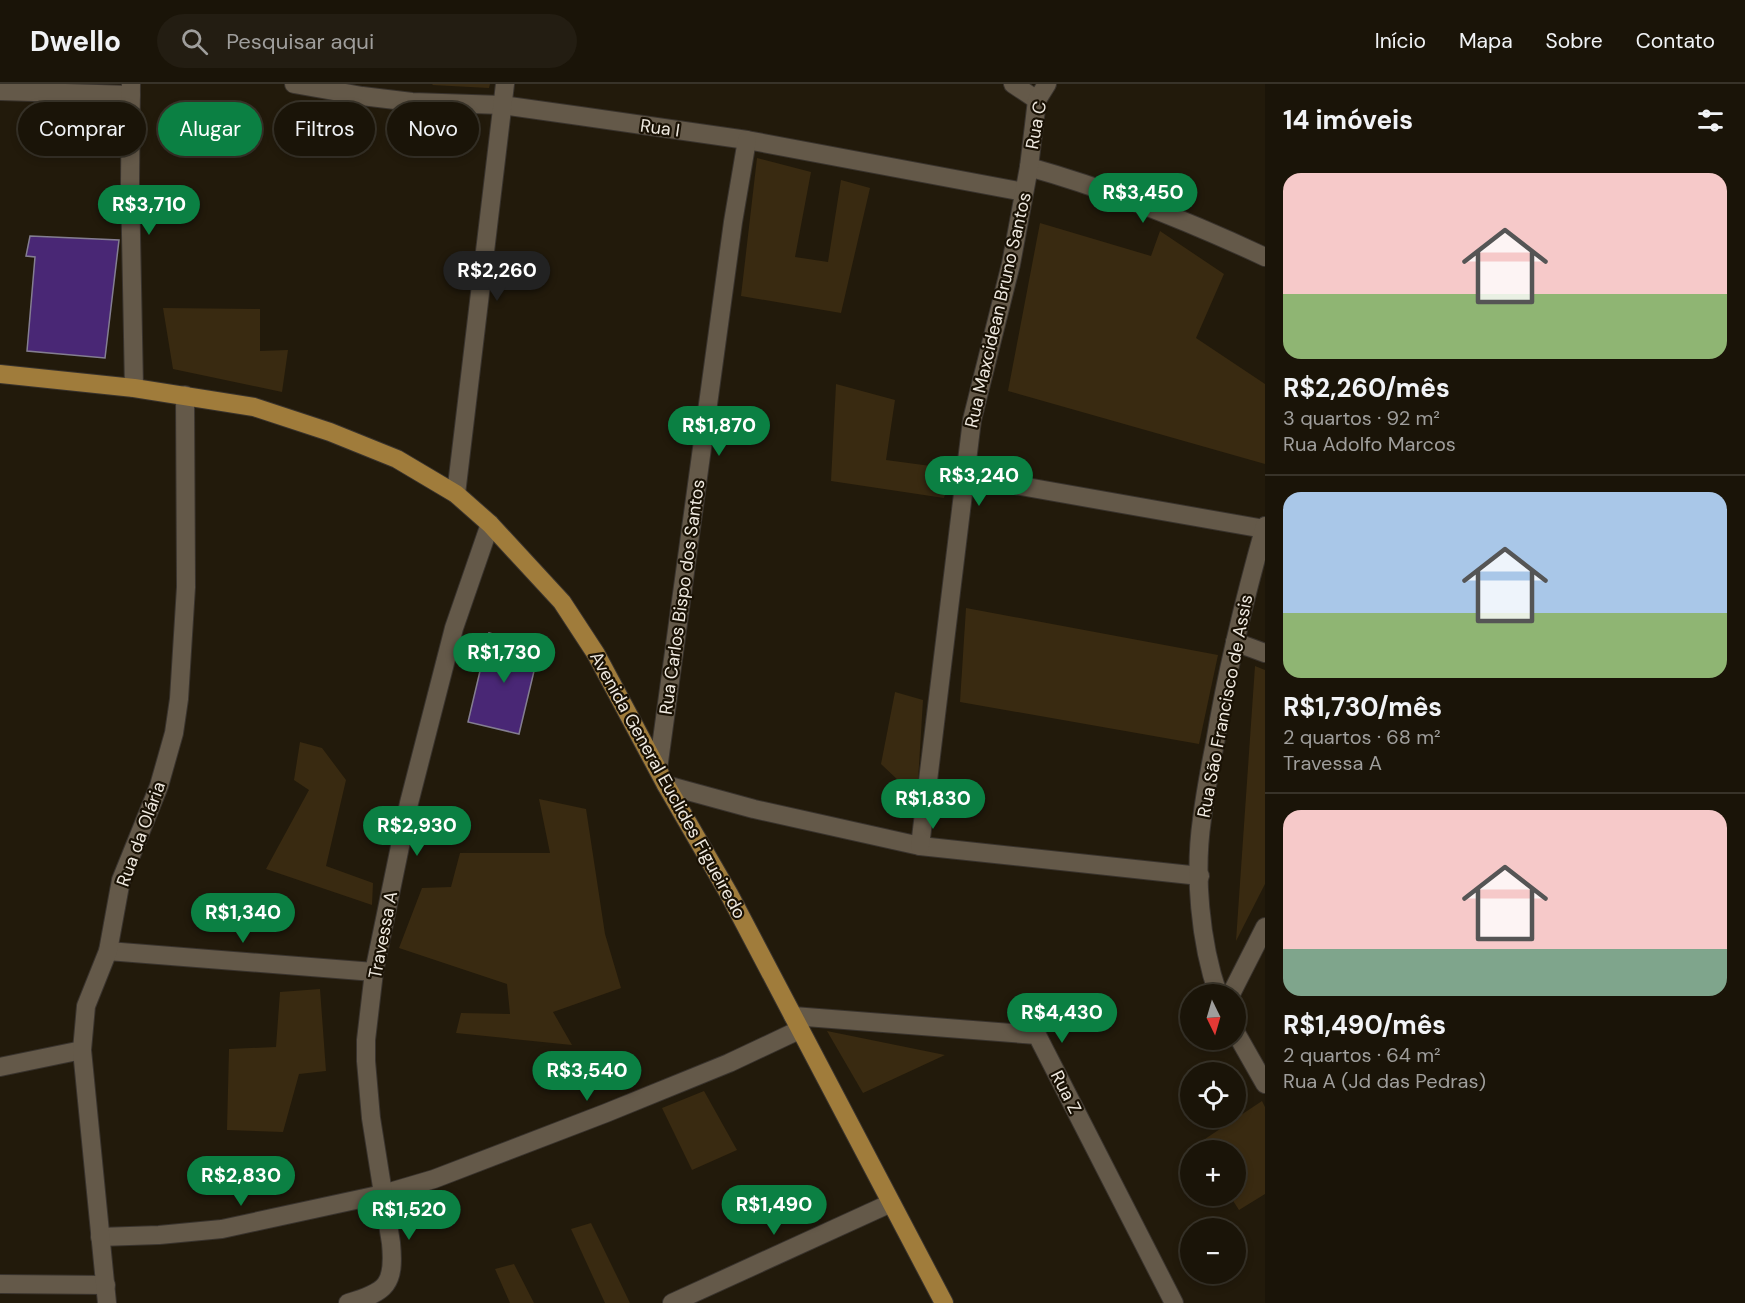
<!DOCTYPE html>
<html lang="pt">
<head>
<meta charset="utf-8">
<style>
	:root { --surface:#1a1408; --page:#231d12; --text:#f1f3f6; --muted:#9f9e9c; --line:#383329; --accent:#0b8043 }
	body { margin:0; font-family:"DM Sans",sans-serif; background:var(--page); color:var(--text); height:100vh; display:flex; flex-direction:column; font-size:22px; white-space:nowrap }
	* { box-sizing:border-box; margin:0 }
	p { font-size:20px; color:var(--muted) }
	.icon { flex:none; width:33px; height:33px; fill:none; stroke:currentColor; stroke-width:2; stroke-linecap:round; stroke-linejoin:round }
	.map { position:relative; flex:1; overflow:hidden }
	.panel { display:flex; flex-direction:column; background:var(--surface); width:480px }
	.panel>* { flex:none }
	.top-card { position:absolute; left:18px; top:18px; width:570px; height:54px; display:flex; gap:12px }
	.needle { width:39px; rotate:175deg }
	.controls { position:absolute; left:1180px; top:900px; display:grid; gap:12px }
	.controls a { display:grid; place-items:center; width:66px; height:66px; border-radius:50%; background:var(--surface); box-shadow:0 3px 9px #0003,0 0 0 2px var(--line); font-size:30px }
	.price { position:absolute; translate:-50% -51px; padding:0 14px; border-radius:21px; background:var(--accent); color:#fff; font-size:20px; line-height:39px; filter:drop-shadow(0 2px 3px #0008) }
	.price::after { content:''; position:absolute; left:50%; top:36px; width:18px; height:14px; margin-left:-9px; background:inherit; clip-path:polygon(0 0,100% 0,50% 100%) }
	.price.selected { background:#222; color:#fff }
	ul { padding:0; list-style:none }
	li { display:grid; align-content:center; gap:12px; height:318px; padding:0 18px }
	li+li { border-top:2px solid var(--line) }
	li span { display:grid; place-items:center; height:186px; border-radius:18px; color:#555 }
	li>.icon { margin-inline-start:auto }
	span .icon { width:108px; height:108px; fill:#fffc; stroke-width:1 }
	li b { font-size:26px }
	h2 { display:flex; justify-content:space-between; align-items:center; height:72px; padding:0 18px; font-size:26px }
	.tag { padding:0 21px; border-radius:27px; background:var(--surface); box-shadow:0 3px 9px #0003,0 0 0 2px var(--line); font-size:21px; line-height:54px }
	.tag.selected { background:var(--accent); color:#fff }
	header { display:flex; align-items:center; gap:36px; box-sizing:border-box; height:84px; padding:0 30px; background:var(--surface); border-bottom:2px solid var(--line) }
	header strong { font-size:28px }
	nav { display:flex; gap:33px; margin-inline-start:auto; font-size:21px }
	.search { width:420px; height:54px; background:var(--page); display:flex; align-items:center; gap:15px; box-sizing:border-box; padding:0 21px; border-radius:33px; color:var(--muted); font-size:22px }
	main { display:flex; flex:1; min-height:0 }
	.map>svg:first-child { display:block }
	.green { fill:#392a11 }
	.building { fill:#492775; stroke:#847e91; stroke-width:1.5 }
	.lines { fill:none; stroke-linecap:round; stroke-linejoin:round }
	.street-casing { stroke:#39332d; stroke-width:20 }
	.secondary-casing { stroke:#39332d; stroke-width:20 }
	.primary-casing { stroke:#39332d; stroke-width:20 }
	.street { stroke:#645949; stroke-width:18 }
	.secondary { stroke:#645949; stroke-width:18 }
	.primary { stroke:#a07c3b; stroke-width:18 }
	.labels { text-anchor:middle; stroke-width:4.5; stroke-linejoin:round; paint-order:stroke }
	.street-label { font-size:18px; fill:#efe9e0; stroke:#191104 }
</style>
</head>
<body>
<header>
<strong>Dwello</strong>
<div class="search"><svg class="icon" aria-label="search" viewBox="0 0 24 24"><circle cx="10" cy="10" r="6"/><path d="M15 15l6 6"/></svg>Pesquisar aqui</div>
<nav><a>Início</a><a>Mapa</a><a>Sobre</a><a>Contato</a></nav>
</header>
<main>
<div class="map">
<svg width="1265" height="1219" viewBox="0 0 1265 1219">
	<rect width="100%" height="100%" fill="#221a0b"/>
	<!-- green -->
	<g class="green">
		<path d="M 433,0 L 490,0 L 489,4 L 432,1 Z"/>
		<path d="M 757,74 L 811,88 L 795,173 L 828,178 L 841,96 L 870,104 L 841,229 L 741,212 Z"/>
		<path d="M 1040,139 L 1151,172 L 1160,147 L 1224,190 L 1196,254 L 1265,300 L 1265,380 L 1008,307 Z"/>
		<path d="M 163,224 L 260,225 L 260,267 L 288,266 L 282,308 L 173,285 Z"/>
		<path d="M 836,300 L 895,316 L 886,376 L 953,385 L 944,414 L 831,397 Z"/>
		<path d="M 966,524 L 1218,571 L 1199,660 L 960,618 Z"/>
		<path d="M 1255,582 L 1265,586 L 1265,800 L 1236,857 Z"/>
		<path d="M 895,608 L 923,616 L 917,714 L 881,680 Z"/>
		<path d="M 300,658 L 322,664 L 346,696 L 326,782 L 373,799 L 372,821 L 266,785 L 309,706 L 294,696 Z"/>
		<path d="M 539,715 L 586,725 L 605,850 L 621,904 L 553,928 L 572,961 L 456,949 L 461,929 L 510,930 L 507,900 L 399,864 L 422,804 L 451,803 L 460,769 L 550,769 Z"/>
		<path d="M 320,905 L 326,987 L 299,990 L 283,1048 L 227,1046 L 229,965 L 276,963 L 280,908 Z"/>
		<path d="M 827,947 L 945,971 L 863,1009 Z"/>
		<path d="M 704,1007 L 737,1066 L 692,1086 L 662,1024 Z"/>
		<path d="M 1262,1017 L 1265,1023 L 1265,1110 L 1239,1126 L 1230,1112 L 1236,1112 L 1236,1066 L 1203,1066 L 1199,1059 Z"/>
		<path d="M 591,1139 L 630,1219 L 605,1219 L 571,1145 Z"/>
		<path d="M 514,1180 L 534,1219 L 510,1219 L 495,1185 Z"/>
	</g>
	<!-- building -->
	<g class="building">
		<path d="M 30,152 L 119,156 L 105,274 L 27,267 L 35,173 L 26,172 Z"/>
		<path d="M 489,549 L 540,562 L 519,650 L 468,638 Z"/>
	</g>
	<g class="lines">
		<!-- street casing -->
		<g class="street-casing">
			<g id="street">
				<path d="M 294,0 L 362,12 L 412,18 L 502,21 L 580,32 L 747,56 L 1024,108"/>
				<path d="M 1013,0 L 1037,16"/>
				<path d="M 0,7 L 131,11"/>
				<path d="M 1029,83 C 1111,106 1188,137 1265,173"/>
				<path d="M 964,392 L 1264,445"/>
				<path d="M 456,410 L 505,0"/>
				<path d="M 1235,558 L 1265,569"/>
				<path d="M 658,685 L 733,138 L 747,56"/>
				<path d="M 666,701 L 754,725 L 920,762 L 1200,792"/>
				<path d="M 920,762 L 972,336 L 1011,180 L 1029,83 L 1037,16 L 1047,0"/>
				<path d="M 108,867 L 374,888"/>
				<path d="M 1231,910 L 1265,843"/>
				<path d="M 793,932 L 1037,951 L 1174,1219"/>
				<path d="M 0,983 L 82,966"/>
				<path d="M 100,1153 L 159,1151 L 222,1145 L 383,1110 L 434,1095 L 606,1029 L 729,979 L 799,946"/>
				<path d="M 0,1200 L 106,1201"/>
				<path d="M 107,1219 L 82,966 L 86,922 L 108,867 L 121,796 L 159,702 L 174,649 L 179,615 L 186,503 L 185,311"/>
				<path d="M 348,1219 C 387,1208 395,1200 391,1159 L 371,1034 L 366,977 L 366,956 L 374,888 L 409,719 L 454,544 L 490,440"/>
				<path d="M 672,1219 L 891,1119"/>
			</g>
		</g>
		<!-- secondary casing -->
		<g class="secondary-casing">
			<g id="secondary">
				<path d="M 131,0 L 130,99 L 134,304"/>
				<path d="M 1218,910 C 1200,858 1194,790 1202,735 C 1205,710 1210,684 1215,659 C 1227,586 1245,513 1265,442"/>
				<path d="M 1236,949 L 1265,1000"/>
			</g>
		</g>
		<!-- primary casing -->
		<g class="primary-casing">
			<path id="primary" d="M 0,290 L 134,304 L 254,323 L 330,348 L 397,375 L 456,410 L 490,440 L 562,518 L 596,570 L 666,701 L 729,810 L 944,1219"/>
		</g>
		<!-- street -->
		<use href="#street" class="street"/>
		<!-- secondary -->
		<use href="#secondary" class="secondary"/>
		<!-- primary -->
		<use href="#primary" class="primary"/>
	</g>
	<g class="labels">
		<!-- street labels -->
		<g class="street-label">
			<text transform="translate(1036 41) rotate(-80)" y="6">Rua C</text>
			<text transform="translate(660 44) rotate(8)" y="6">Rua I</text>
			<text transform="translate(998 226) rotate(-77)" y="6">Rua Maxcidean Bruno Santos</text>
			<text transform="translate(682 513) rotate(-82)" y="6">Rua Carlos Bispo dos Santos</text>
			<text transform="translate(1225 622) rotate(-79)" y="6">Rua São Francisco de Assis</text>
			<text transform="translate(668 701) rotate(61)" y="6">Avenida General Euclides Figueiredo</text>
			<text transform="translate(141 750) rotate(-70)" y="6">Rua da Olária</text>
			<text transform="translate(383 851) rotate(-79)" y="6">Travessa A</text>
			<text transform="translate(1066 1008) rotate(63)" y="6">Rua Z</text>
		</g>
	</g>
</svg>
<div class="controls">
<a><svg class="needle" viewBox="-14 -14 28 28"><path d="M0-13l5 13h-10z" fill="#e53935"/><path d="M0 13l5-13h-10z" fill="#9f9e9c"/></svg></a>
<a><svg class="icon" aria-label="locate" viewBox="0 0 24 24"><circle cx="12" cy="12" r="6"/><path d="M12 2v4M12 18v4M2 12h4M18 12h4"/></svg></a>
<a>+</a>
<a>−</a>
</div>
<b class="price" style="left:1143px;top:140px">R$3,450</b>
<b class="price" style="left:149px;top:152px">R$3,710</b>
<b class="price selected" style="left:497px;top:218px">R$2,260</b>
<b class="price" style="left:719px;top:373px">R$1,870</b>
<b class="price" style="left:979px;top:423px">R$3,240</b>
<b class="price" style="left:504px;top:600px">R$1,730</b>
<b class="price" style="left:933px;top:746px">R$1,830</b>
<b class="price" style="left:417px;top:773px">R$2,930</b>
<b class="price" style="left:243px;top:860px">R$1,340</b>
<b class="price" style="left:1062px;top:960px">R$4,430</b>
<b class="price" style="left:587px;top:1018px">R$3,540</b>
<b class="price" style="left:241px;top:1123px">R$2,830</b>
<b class="price" style="left:774px;top:1152px">R$1,490</b>
<b class="price" style="left:409px;top:1157px">R$1,520</b>
<div class="top-card">
<a class="tag">Comprar</a>
<a class="tag selected">Alugar</a>
<a class="tag">Filtros</a>
<a class="tag">Novo</a>
</div>
</div>
<section class="panel">
<h2>14 imóveis<svg class="icon" aria-label="filters" viewBox="0 0 24 24"><path d="M4 7h16M4 17h16"/><circle cx="9" cy="7" r="2"/><circle cx="15" cy="17" r="2"/></svg></h2>
<ul>
<li><span style="background:linear-gradient(#f6c9c9 65%,#8fb573 0)"><svg class="icon" aria-label="home" viewBox="0 0 24 24"><path d="M3 11l9-7 9 7M6 9v11h12V9"/></svg></span><div><b>R$2,260/mês</b><p>3 quartos · 92 m²</p><p>Rua Adolfo Marcos</p></div></li>
<li><span style="background:linear-gradient(#a9c7e8 65%,#8fb573 0)"><svg class="icon" aria-label="home" viewBox="0 0 24 24"><path d="M3 11l9-7 9 7M6 9v11h12V9"/></svg></span><div><b>R$1,730/mês</b><p>2 quartos · 68 m²</p><p>Travessa A</p></div></li>
<li><span style="background:linear-gradient(#f6c9c9 75%,#7fa58c 0)"><svg class="icon" aria-label="home" viewBox="0 0 24 24"><path d="M3 11l9-7 9 7M6 9v11h12V9"/></svg></span><div><b>R$1,490/mês</b><p>2 quartos · 64 m²</p><p>Rua A (Jd das Pedras)</p></div></li>
</ul>
</section>
</main>
</body>
</html>
